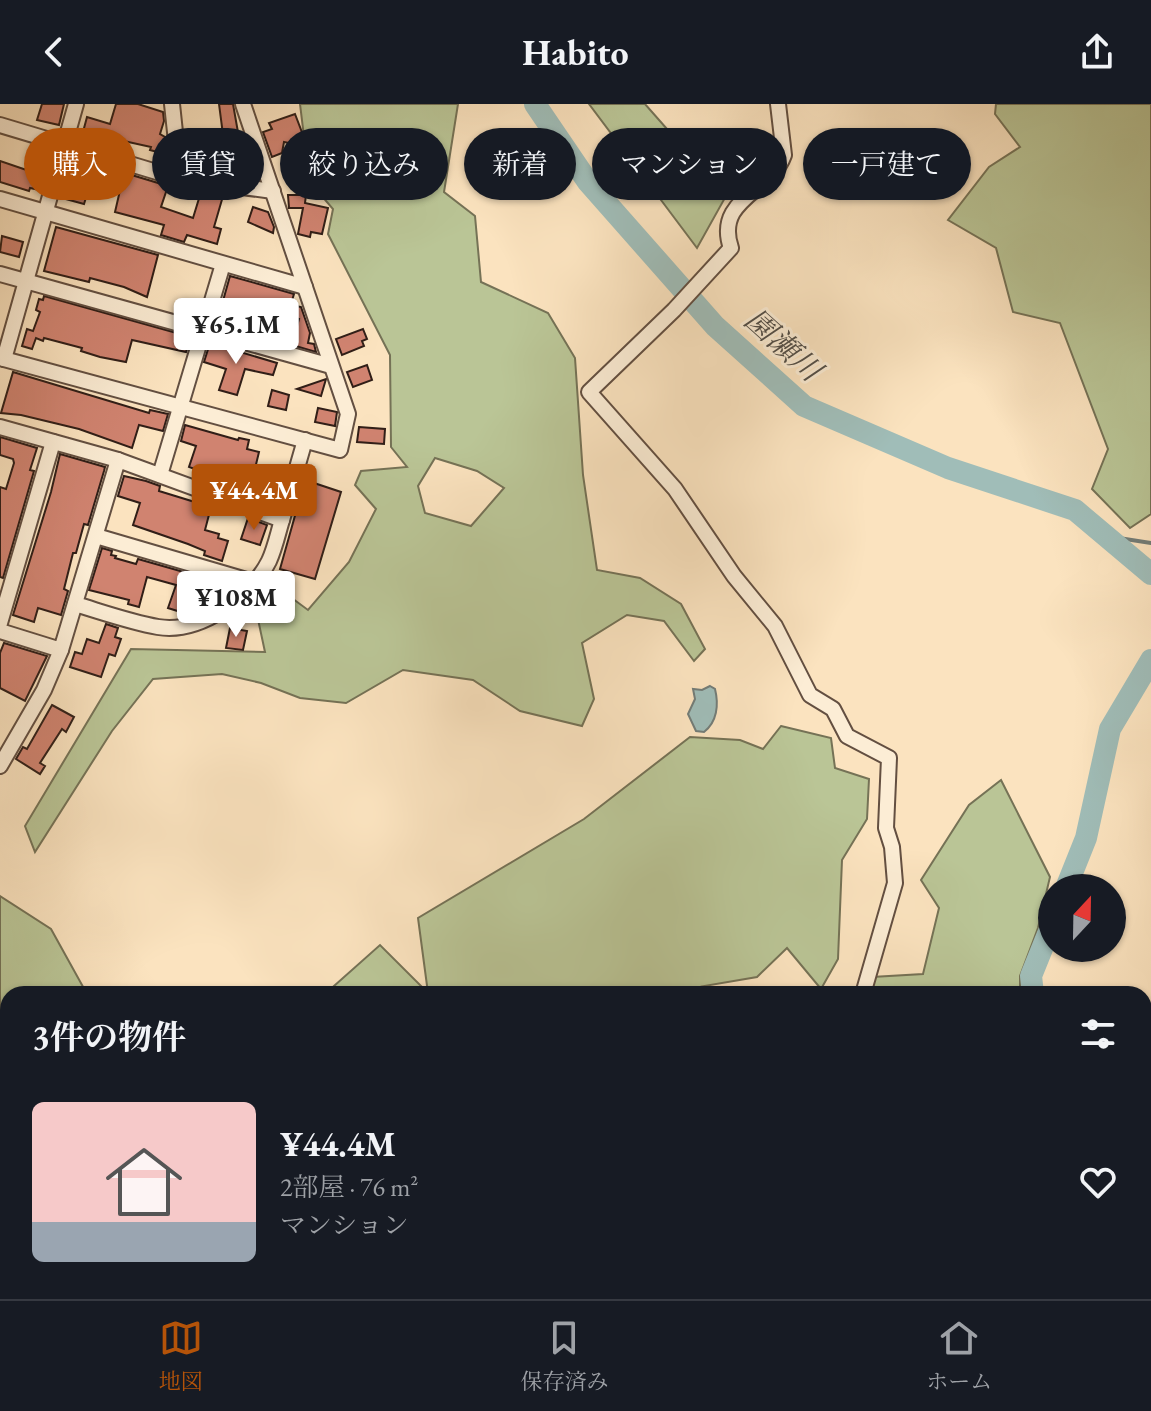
<!DOCTYPE html>
<html lang="ja">
<head>
<meta charset="utf-8">
<style>
	:root { --surface:#171b24; --page:#20242c; --text:#f1f3f6; --muted:#9ea1a6; --line:#363941; --accent:#b45309 }
	body { margin:0; font-family:"EB Garamond","Noto Serif JP",serif; background:var(--page); color:var(--text); height:100vh; display:flex; flex-direction:column; font-size:30px; white-space:nowrap }
	* { box-sizing:border-box; margin:0 }
	p { font-size:26px; color:var(--muted) }
	.icon { flex:none; width:44px; height:44px; fill:none; stroke:currentColor; stroke-width:2; stroke-linecap:round; stroke-linejoin:round }
	.map { position:relative; flex:1; overflow:hidden }
	.side { position:absolute; left:0px; top:882px; width:1152px; height:314px; display:flex; flex-direction:column; background:var(--surface); border-radius:24px 24px 0 0; box-shadow:0 2px 6px #0004 }
	.side>* { flex:none }
	.top-card { position:absolute; left:24px; top:24px; width:1104px; height:72px; display:flex; gap:16px }
	.needle { width:52px; rotate:22deg }
	.tools { position:absolute; left:1038px; top:770px; display:grid; gap:16px }
	.tools a { display:grid; place-items:center; width:88px; height:88px; border-radius:50%; background:var(--surface); box-shadow:0 2px 6px #0004; font-size:40px }
	.price { position:absolute; translate:-50% -68px; padding:0 18px; border-radius:8px; background:#fff; color:#222; font-size:26px; line-height:52px; filter:drop-shadow(0 2px 4px #0008) }
	.price::after { content:''; position:absolute; left:50%; top:48px; width:24px; height:18px; margin-left:-12px; background:inherit; clip-path:polygon(0 0,100% 0,50% 100%) }
	.price.current { background:var(--accent); color:#fff }
	ul { padding:0; list-style:none }
	li { display:flex; align-items:center; gap:24px; height:200px; padding:0 32px }
	li span { display:grid; place-items:center; flex:none; width:224px; height:160px; border-radius:12px; color:#555 }
	li>.icon { margin-inline-start:auto }
	span .icon { width:96px; height:96px; fill:#fffc; stroke-width:1 }
	li b { font-size:34px }
	h2 { display:flex; justify-content:space-between; align-items:center; height:96px; padding:0 32px; font-size:34px }
	.pill { padding:0 28px; border-radius:36px; background:var(--surface); box-shadow:0 2px 6px #0004; font-size:28px; line-height:72px }
	.pill.current { background:var(--accent); color:#fff }
	header { display:flex; justify-content:space-between; align-items:center; height:104px; padding:0 32px; background:var(--surface); font-size:36px; font-weight:700 }
	.tabs { display:flex; justify-content:space-around; align-items:center; height:112px; border-top:2px solid var(--line); background:var(--surface); font-size:22px; color:var(--muted) }
	.tabs a { display:grid; justify-items:center; gap:4px }
	.tabs .current { color:var(--accent) }
	.map>svg:first-child { display:block }
	.green { fill:#bac596; stroke:#757256; stroke-width:2; fill-rule:evenodd }
	.water { fill:#a0bdb8; stroke:#737d78; stroke-width:2 }
	.lines { fill:none; stroke-linecap:round; stroke-linejoin:round }
	.stream { stroke:#737d78; stroke-width:4 }
	.river { stroke:#a0bdb8; stroke-width:22 }
	.building { fill:#d08370; stroke:#301e17; stroke-width:2 }
	.minor-casing { stroke:#634f41; stroke-width:18 }
	.minor { stroke:#fcedd5; stroke-width:14 }
	.labels { text-anchor:middle; stroke-width:6; stroke-linejoin:round; paint-order:stroke }
	.water-label { font-size:30px; font-style:italic; fill:#524e47; stroke:#fcedd5 }
</style>
</head>
<body>
<header><svg class="icon" aria-label="back" viewBox="0 0 24 24"><path d="M15 5l-7 7 7 7"/></svg>Habito<svg class="icon" aria-label="share" viewBox="0 0 24 24"><path d="M12 15V3M7 8l5-5 5 5M5 13v7h14v-7"/></svg></header>
<div class="map">
<svg width="1151" height="1195" viewBox="0 0 1151 1195">
	<rect width="100%" height="100%" fill="#fbe3bf"/>
	<filter id="stains"><feTurbulence type="fractalNoise" baseFrequency=".0025" numOctaves="4"/><feColorMatrix values="0 0 0 0 .2 0 0 0 0 .09 0 0 0 0 .02 0 0 0 .5 -.17"/></filter>
	<radialGradient id="worn" r=".72"><stop offset=".6" stop-color="#630" stop-opacity="0"/><stop offset="1" stop-color="#630" stop-opacity=".3"/></radialGradient>
	<!-- green -->
	<g class="green">
		<path d="M 300,0 L 458,0 L 444,88 L 475,112 L 481,178 L 548,209 L 575,254 L 583,371 L 597,466 L 640,474 L 681,500 L 705,545 L 694,557 L 664,517 L 627,511 L 582,539 L 594,595 L 582,622 L 520,607 L 473,576 L 403,566 L 346,599 L 300,594 L 261,579 L 222,570 L 153,575 L 112,627 L 35,748 L 25,722 L 131,545 L 265,548 L 256,506 L 270,478 L 308,506 L 349,458 L 376,405 L 355,381 L 361,367 L 407,363 L 391,343 L 390,251 L 328,130 L 333,105 L 315,84 L 306,49 ZM 435,354 L 477,367 L 504,384 L 471,422 L 425,409 L 418,382 Z"/>
		<path d="M 589,0 L 645,0 L 726,92 L 697,144 Z"/>
		<path d="M 996,0 L 1151,0 L 1151,410 L 1130,424 L 1092,385 L 1108,345 L 1060,219 L 1013,208 L 996,144 L 948,116 L 989,63 L 1020,43 L 995,10 Z"/>
		<path d="M 781,622 L 831,634 L 835,664 L 869,675 L 867,715 L 842,756 L 838,855 L 821,885 L 787,844 L 757,873 L 704,882 L 726,890 L 325,890 L 380,841 L 428,889 L 418,814 L 584,715 L 690,633 L 740,636 L 763,645 Z"/>
		<path d="M 1001,676 L 1050,773 L 1038,824 L 1020,872 L 1020,890 L 860,890 L 872,873 L 923,870 L 939,804 L 921,776 L 969,701 Z"/>
		<path d="M 0,792 L 51,825 L 87,890 L 8,890 L 8,1020 L 0,1018 Z"/>
		<path d="M 0,1125 L 8,1125 L 8,1188 L 18,1188 L 15,1195 L 0,1195 Z"/>
		<path d="M 66,1188 L 185,1188 L 200,1195 L 65,1195 Z"/>
		<path d="M 308,1188 L 424,1188 L 418,1195 L 312,1195 Z"/>
	</g>
	<!-- water -->
	<path class="water" d="M 710,582 L 715,585 C 719,601 717,618 704,628 L 696,627 L 688,610 L 695,595 L 693,585 L 702,586 Z"/>
	<g class="lines">
		<!-- stream -->
		<path class="stream" d="M 1106,432 L 1151,439"/>
		<!-- river -->
		<g class="river">
			<path d="M 535,0 L 588,78 L 715,222 L 804,302 L 948,364 L 1075,406 L 1151,470"/>
			<path d="M 1066,784 L 1086,734 L 1110,625 L 1151,556"/>
			<path d="M 1033,890 L 1031,872 L 1052,820"/>
			<path d="M 1079,1195 L 1081,1188"/>
		</g>
	</g>
	<!-- building -->
	<g class="building">
		<path d="M 42,0 L 64,0 L 59,21 L 37,16 Z"/>
		<path d="M 116,0 L 138,0 L 163,8 L 164,17 L 160,30 L 165,33 L 161,49 L 150,46 L 151,43 L 83,28 L 87,13 L 110,20 Z"/>
		<path d="M 219,0 L 233,0 L 239,34 L 243,33 L 251,67 L 229,70 L 227,60 L 194,49 L 198,37 L 225,46 Z"/>
		<path d="M 295,10 L 303,31 L 294,34 L 305,62 L 289,66 L 289,39 L 284,38 L 282,49 L 272,53 L 263,28 L 272,25 L 269,19 Z"/>
		<path d="M 72,53 L 168,82 L 161,103 L 193,114 L 201,88 L 223,92 L 214,123 L 221,125 L 217,140 L 187,131 L 184,138 L 161,131 L 164,121 L 115,108 L 121,82 L 92,74 L 84,100 L 62,94 Z"/>
		<path d="M 0,57 L 44,72 L 40,86 L 30,84 L 29,87 L 0,78 Z"/>
		<path d="M 288,91 L 306,91 L 305,99 L 328,104 L 322,130 L 311,128 L 310,133 L 298,130 L 303,104 L 289,104 Z"/>
		<path d="M 253,103 L 268,108 L 274,123 L 273,129 L 248,118 Z"/>
		<path d="M 56,123 L 158,151 L 147,193 L 124,183 L 90,174 L 89,178 L 44,167 Z"/>
		<path d="M 2,132 L 23,138 L 19,153 L 0,148 Z"/>
		<path d="M 230,172 L 294,190 L 290,203 L 269,197 L 261,225 L 219,211 Z"/>
		<path d="M 44,192 L 191,233 L 186,248 L 132,236 L 126,258 L 100,253 L 81,247 L 82,244 L 44,234 L 43,237 L 36,234 L 32,245 L 22,242 L 27,225 L 33,227 L 40,208 L 36,206 L 39,195 L 43,196 Z"/>
		<path d="M 296,202 L 301,203 L 310,229 L 308,239 L 314,240 L 316,248 L 292,241 L 299,215 L 293,213 Z"/>
		<path d="M 363,225 L 367,235 L 362,237 L 364,242 L 342,251 L 336,235 Z"/>
		<path d="M 210,239 L 277,259 L 273,271 L 245,265 L 237,291 L 219,286 L 226,265 L 204,258 Z"/>
		<path d="M 367,261 L 372,276 L 353,283 L 347,268 Z"/>
		<path d="M 13,268 L 149,309 L 150,306 L 168,310 L 163,327 L 139,321 L 132,344 L 79,325 L 21,311 L 1,309 Z"/>
		<path d="M 326,275 L 321,292 L 297,285 Z"/>
		<path d="M 272,286 L 289,291 L 286,306 L 268,302 Z"/>
		<path d="M 318,304 L 337,308 L 335,322 L 315,318 Z"/>
		<path d="M 185,321 L 238,336 L 239,334 L 249,336 L 247,345 L 259,348 L 253,373 L 219,364 L 216,373 L 189,363 L 196,342 L 181,337 Z"/>
		<path d="M 359,323 L 385,325 L 384,340 L 357,338 Z"/>
		<path d="M 0,333 L 37,344 L 30,366 L 34,367 L 3,474 L 0,473 L 0,383 L 6,385 L 14,359 L 13,355 L 0,351 Z"/>
		<path d="M 60,350 L 105,363 L 104,367 L 88,421 L 84,420 L 76,449 L 73,449 L 64,485 L 68,487 L 61,511 L 38,504 L 34,518 L 13,511 L 51,388 Z"/>
		<path d="M 124,372 L 146,377 L 160,382 L 159,387 L 211,403 L 205,426 L 219,430 L 218,434 L 228,437 L 222,457 L 204,451 L 205,447 L 188,440 L 133,421 L 140,399 L 118,392 Z"/>
		<path d="M 305,376 L 341,388 L 315,475 L 280,465 Z"/>
		<path d="M 248,414 L 267,421 L 260,441 L 241,435 Z"/>
		<path d="M 102,444 L 112,447 L 111,451 L 116,452 L 115,454 L 136,460 L 138,455 L 226,480 L 225,483 L 228,484 L 226,491 L 224,493 L 196,485 L 187,510 L 168,504 L 176,481 L 147,473 L 139,503 L 128,500 L 129,496 L 89,486 Z"/>
		<path d="M 106,520 L 118,524 L 115,533 L 121,535 L 115,552 L 109,550 L 101,573 L 70,563 L 75,548 L 82,550 L 87,535 L 99,539 Z"/>
		<path d="M 230,524 L 247,527 L 243,546 L 226,544 Z"/>
		<path d="M 4,539 L 47,552 L 25,597 L 0,584 L 0,549 Z"/>
		<path d="M 52,601 L 74,613 L 66,628 L 62,625 L 40,659 L 45,662 L 40,670 L 16,655 L 23,643 L 27,645 Z"/>
	</g>
	<g class="lines">
		<!-- minor casing -->
		<g class="minor-casing">
			<g id="minor">
				<path d="M 172,0 L 180,75 L 273,87"/>
				<path d="M 778,0 L 784,51 C 771,88 714,95 731,144 L 674,206 L 589,288 L 675,385 L 734,472 L 775,522 L 810,591 L 833,605 L 847,632 L 889,654 L 886,724 L 892,743 L 895,779 L 863,890"/>
				<path d="M 0,21 L 180,75"/>
				<path d="M 0,95 L 305,183"/>
				<path d="M 0,170 L 331,262"/>
				<path d="M 0,254 L 340,346 L 348,310 L 243,0"/>
				<path d="M 4,255 L 76,0"/>
				<path d="M 0,323 L 118,356"/>
				<path d="M 160,371 L 223,160"/>
				<path d="M 96,432 L 253,478"/>
				<path d="M 75,500 C 102,508 130,518 158,523 C 200,530 251,493 269,457 C 275,444 278,429 282,416"/>
				<path d="M 0,519 L 53,338"/>
				<path d="M 0,527 L 61,546 L 118,356 L 282,416 L 305,336"/>
				<path d="M 0,662 L 44,586 L 61,546"/>
				<path d="M 1144,981 L 1151,976"/>
				<path d="M 697,1188 L 701,1195"/>
				<path d="M 973,1188 L 973,1195"/>
				<path d="M 813,1195 L 833,1188"/>
			</g>
		</g>
		<!-- minor -->
		<use href="#minor" class="minor"/>
	</g>
	<g class="labels">
		<!-- water labels -->
		<g class="water-label">
			<text transform="translate(783 241) rotate(42)" y="10">園瀬川</text>
		</g>
	</g>
	<rect width="100%" height="100%" filter="url(#stains)"/>
	<rect width="100%" height="100%" fill="url(#worn)"/>
</svg>
<div class="tools">
<a><svg class="needle" viewBox="-14 -14 28 28"><path d="M0-13l5 13h-10z" fill="#e53935"/><path d="M0 13l5-13h-10z" fill="#9ea1a6"/></svg></a>
</div>
<b class="price" style="left:236px;top:262px">¥65.1M</b>
<b class="price current" style="left:254px;top:428px">¥44.4M</b>
<b class="price" style="left:236px;top:535px">¥108M</b>
<div class="top-card">
<a class="pill current">購入</a>
<a class="pill">賃貸</a>
<a class="pill">絞り込み</a>
<a class="pill">新着</a>
<a class="pill">マンション</a>
<a class="pill">一戸建て</a>
</div>
<section class="side">
<h2>3件の物件<svg class="icon" aria-label="filters" viewBox="0 0 24 24"><path d="M4 7h16M4 17h16"/><circle cx="9" cy="7" r="2"/><circle cx="15" cy="17" r="2"/></svg></h2>
<ul>
<li><span style="background:linear-gradient(#f6c9c9 75%,#9aa5b1 0)"><svg class="icon" aria-label="home" viewBox="0 0 24 24"><path d="M3 11l9-7 9 7M6 9v11h12V9"/></svg></span><div><b>¥44.4M</b><p>2部屋 · 76 m²</p><p>マンション</p></div><svg class="icon" aria-label="heart" viewBox="0 0 24 24"><path d="M12 20l-8-8c-3-5 5-10 8-4 3-6 11-1 8 4z"/></svg></li>
</ul>
</section>
</div>
<nav class="tabs">
<a class="current"><svg class="icon" aria-label="map" viewBox="0 0 24 24"><path d="M3 6l6-2 6 2 6-2v14l-6 2-6-2-6 2zM9 4v14M15 6v14"/></svg>地図</a>
<a><svg class="icon" aria-label="saved" viewBox="0 0 24 24"><path d="M7 4h10v16l-5-4-5 4z"/></svg>保存済み</a>
<a><svg class="icon" aria-label="home" viewBox="0 0 24 24"><path d="M3 11l9-7 9 7M6 9v11h12V9"/></svg>ホーム</a>
</nav>
</body>
</html>
